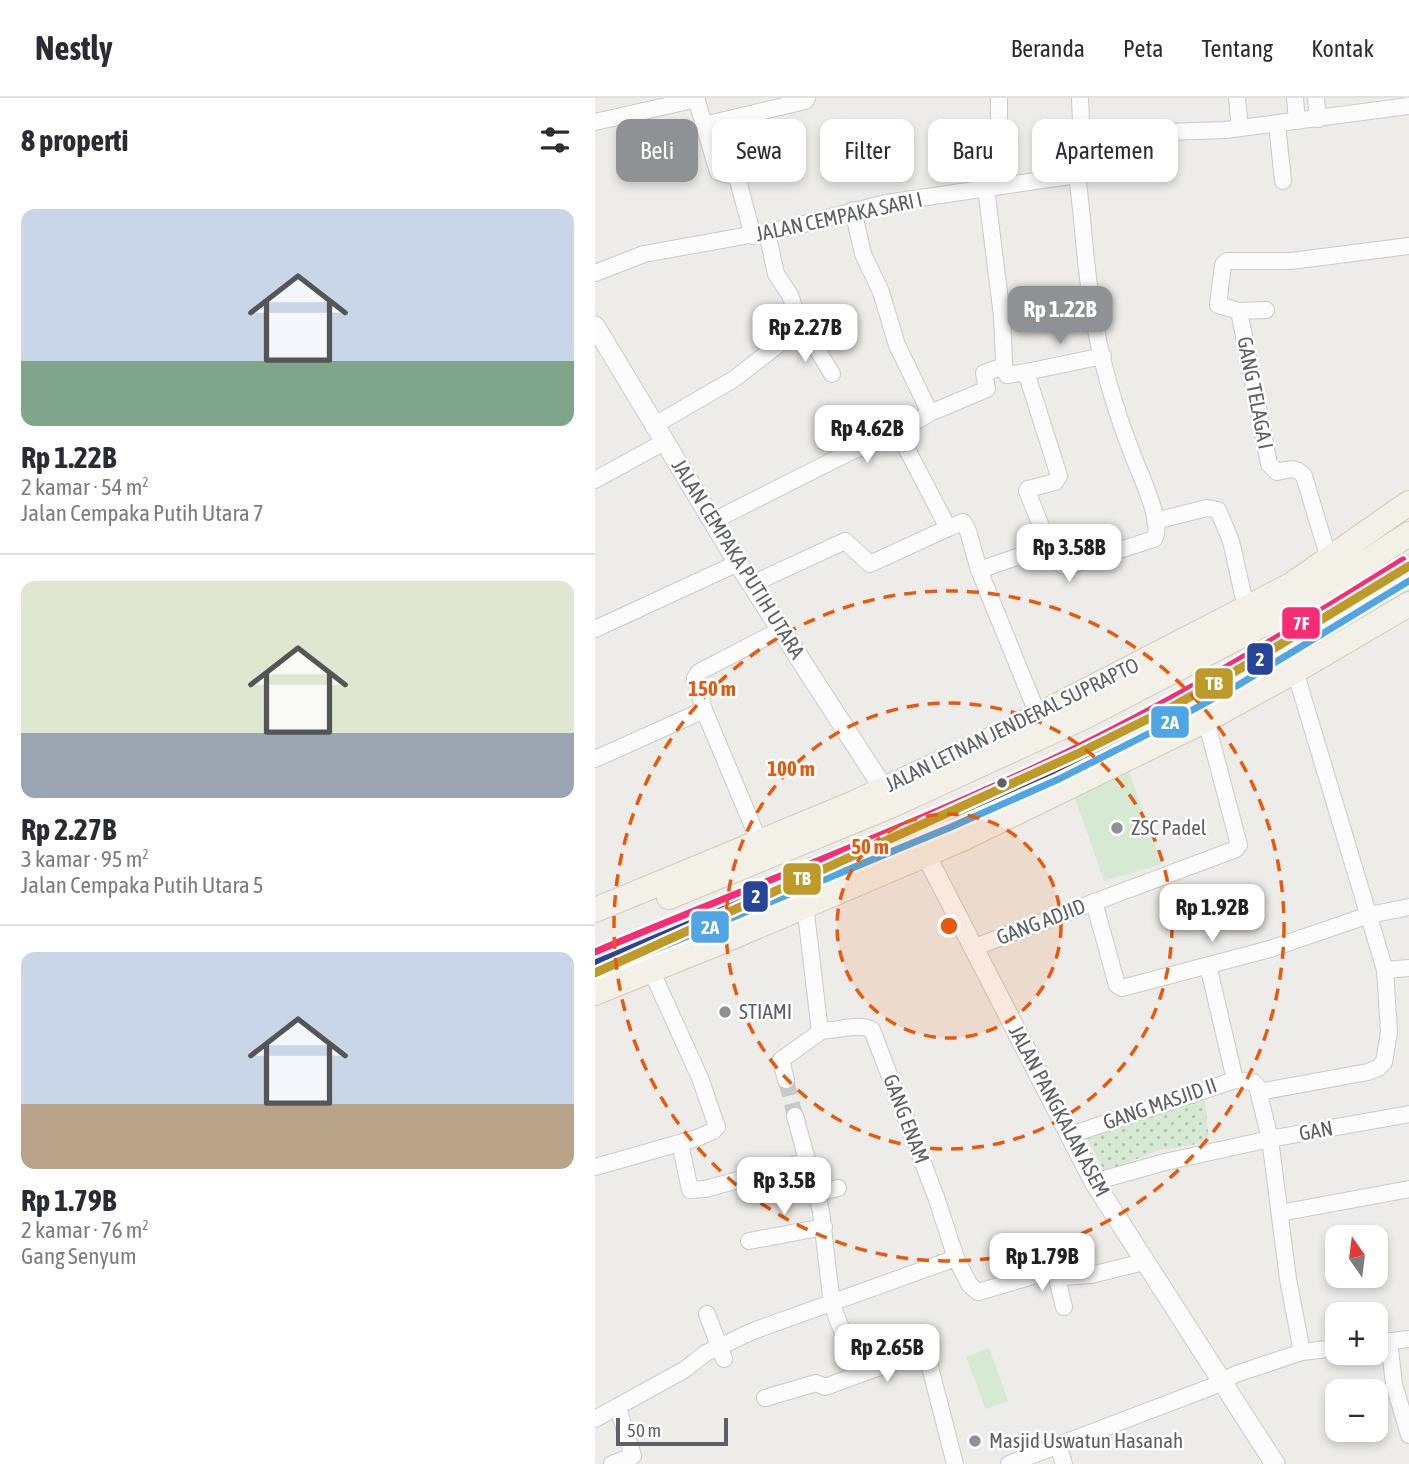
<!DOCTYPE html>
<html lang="id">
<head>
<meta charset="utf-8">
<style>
	:root { --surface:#fff; --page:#f2f2f3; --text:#2b2b33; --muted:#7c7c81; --line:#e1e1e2; --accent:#8f9294 }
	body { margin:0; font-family:"Asap Condensed",sans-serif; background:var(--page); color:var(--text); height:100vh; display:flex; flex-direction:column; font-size:26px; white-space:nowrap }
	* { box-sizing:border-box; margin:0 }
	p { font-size:23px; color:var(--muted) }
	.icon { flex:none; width:38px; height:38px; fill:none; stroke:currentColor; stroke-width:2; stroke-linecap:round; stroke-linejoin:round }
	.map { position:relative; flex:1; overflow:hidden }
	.panel { display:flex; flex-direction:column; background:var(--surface); width:595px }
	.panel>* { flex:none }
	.guide { position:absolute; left:21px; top:21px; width:665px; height:63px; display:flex; gap:14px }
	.needle { width:46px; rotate:346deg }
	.tools { position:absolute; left:730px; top:1127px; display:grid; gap:14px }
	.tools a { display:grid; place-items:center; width:63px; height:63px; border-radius:14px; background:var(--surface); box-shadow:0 4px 10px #0003; font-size:35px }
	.scale { position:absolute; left:21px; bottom:18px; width:112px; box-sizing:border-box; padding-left:7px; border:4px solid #5d6166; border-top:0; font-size:19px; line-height:24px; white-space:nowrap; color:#5d6166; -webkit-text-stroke:5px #fff; paint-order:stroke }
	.price { position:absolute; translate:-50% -60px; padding:0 16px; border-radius:14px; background:#fff; color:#222; font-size:23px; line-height:46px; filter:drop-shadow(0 2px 4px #0008) }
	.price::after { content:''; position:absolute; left:50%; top:42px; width:21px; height:16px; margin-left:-10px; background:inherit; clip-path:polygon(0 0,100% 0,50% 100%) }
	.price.selected { background:var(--accent); color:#fff }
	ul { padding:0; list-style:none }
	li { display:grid; align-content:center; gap:14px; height:371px; padding:0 21px }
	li+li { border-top:2px solid var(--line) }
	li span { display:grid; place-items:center; height:217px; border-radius:14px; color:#555 }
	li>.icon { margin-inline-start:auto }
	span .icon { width:126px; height:126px; fill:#fffc; stroke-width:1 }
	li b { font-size:30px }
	h2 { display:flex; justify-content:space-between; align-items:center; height:84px; padding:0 21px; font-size:30px }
	.pill { padding:0 24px; border-radius:14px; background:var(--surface); box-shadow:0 4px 10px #0003; font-size:24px; line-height:63px }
	.pill.selected { background:var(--accent); color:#fff }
	header { display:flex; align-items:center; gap:42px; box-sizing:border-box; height:98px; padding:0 35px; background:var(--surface); border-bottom:2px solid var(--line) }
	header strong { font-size:33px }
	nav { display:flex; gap:38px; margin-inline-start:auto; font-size:24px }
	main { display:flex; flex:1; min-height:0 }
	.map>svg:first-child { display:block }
	.grass { fill:url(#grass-dots) }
	.park { fill:#d6e9d3 }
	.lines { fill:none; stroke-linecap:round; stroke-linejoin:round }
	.minor-tunnel { stroke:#c9c9c8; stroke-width:16; stroke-dasharray:16 8; stroke-linecap:butt }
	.minor-casing { stroke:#cacaca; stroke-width:18 }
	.tertiary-casing { stroke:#cacaca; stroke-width:21 }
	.primary-casing { stroke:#d5cab5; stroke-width:26 }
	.minor { stroke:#fcfcfc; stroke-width:16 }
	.tertiary { stroke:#fcfcfc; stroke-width:19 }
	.primary { stroke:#f3f0e8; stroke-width:24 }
	.bus-1-casing { stroke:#fff; stroke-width:12 }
	.bus-2-casing { stroke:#fff; stroke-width:12 }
	.bus-3-casing { stroke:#fff; stroke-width:12 }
	.bus-1 { stroke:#264598; stroke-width:7 }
	.bus-2 { stroke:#50a6e4; stroke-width:7 }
	.bus-3 { stroke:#fa2b75; stroke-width:7 }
	.metro-1-casing { stroke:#fff; stroke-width:14 }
	.metro-1 { stroke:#be9a29; stroke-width:9 }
	.ring { fill:none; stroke:#e8590c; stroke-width:3.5; stroke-dasharray:12 9 }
	.bus-dot { fill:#5d6166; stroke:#fff; stroke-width:2.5 }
	.poi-dot { fill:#8f9294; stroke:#fff; stroke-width:2.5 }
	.labels { text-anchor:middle; stroke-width:5; stroke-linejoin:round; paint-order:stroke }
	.street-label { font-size:21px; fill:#5d6166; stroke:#fff }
	.poi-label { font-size:21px; fill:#5d6166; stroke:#fff; text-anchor:start }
	.centre { fill:#e8590c; stroke:#fff; stroke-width:3.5 }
	.ring-label { font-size:21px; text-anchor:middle; font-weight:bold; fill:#e8590c; stroke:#fff; stroke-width:5; stroke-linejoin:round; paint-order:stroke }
	.line-badge { stroke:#fff; stroke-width:2.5 }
	.badge-label { font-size:19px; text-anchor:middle; font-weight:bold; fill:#fff }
</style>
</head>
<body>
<header>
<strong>Nestly</strong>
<nav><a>Beranda</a><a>Peta</a><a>Tentang</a><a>Kontak</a></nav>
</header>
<main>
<section class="panel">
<h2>8 properti<svg class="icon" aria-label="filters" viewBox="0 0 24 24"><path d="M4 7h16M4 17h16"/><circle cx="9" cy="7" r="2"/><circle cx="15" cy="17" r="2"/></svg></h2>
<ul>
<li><span style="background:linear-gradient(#c9d6e8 70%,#7fa58c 0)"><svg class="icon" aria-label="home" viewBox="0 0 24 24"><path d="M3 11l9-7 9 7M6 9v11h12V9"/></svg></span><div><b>Rp 1.22B</b><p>2 kamar · 54 m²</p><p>Jalan Cempaka Putih Utara 7</p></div></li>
<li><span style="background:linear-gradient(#dfe7d0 70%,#9aa5b1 0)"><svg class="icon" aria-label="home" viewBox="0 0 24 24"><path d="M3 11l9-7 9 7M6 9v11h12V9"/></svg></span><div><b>Rp 2.27B</b><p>3 kamar · 95 m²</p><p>Jalan Cempaka Putih Utara 5</p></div></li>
<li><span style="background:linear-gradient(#c9d6e8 70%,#b9a48a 0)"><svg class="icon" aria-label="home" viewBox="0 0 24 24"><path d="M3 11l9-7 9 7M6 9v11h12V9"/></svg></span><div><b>Rp 1.79B</b><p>2 kamar · 76 m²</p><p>Gang Senyum</p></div></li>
</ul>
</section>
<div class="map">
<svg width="814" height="1366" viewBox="0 0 814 1366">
	<defs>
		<pattern id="grass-dots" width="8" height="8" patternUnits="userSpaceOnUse" patternTransform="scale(1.75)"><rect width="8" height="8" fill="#d6e9d3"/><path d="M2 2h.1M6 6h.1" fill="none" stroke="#b1c0af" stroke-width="1.8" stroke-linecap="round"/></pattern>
	</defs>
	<rect width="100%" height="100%" fill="#edece8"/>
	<!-- grass -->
	<g class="grass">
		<path d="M 814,455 L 814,471 L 785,489 L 584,609 L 461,671 L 454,657 L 657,553 Z"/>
		<path d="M 814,487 L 814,505 L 466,691 L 459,679 L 569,629 Z"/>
		<path d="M 282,731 L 290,746 L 0,865 L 0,849 Z"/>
		<path d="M 609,991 L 614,1044 L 564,1052 L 510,1074 L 490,1037 Z"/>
	</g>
	<!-- park -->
	<g class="park">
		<path d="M 534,674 L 567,766 L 509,783 L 478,694 Z"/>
		<path d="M 394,1250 L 413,1303 L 391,1311 L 371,1259 Z"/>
	</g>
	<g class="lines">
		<!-- minor-tunnel -->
		<path class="minor-tunnel" d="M 191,982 L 200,1018"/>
		<!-- minor casing -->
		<g class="minor-casing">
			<g id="minor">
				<path d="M 101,0 L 123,74 L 142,79 L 158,138"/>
				<path d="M 404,0 L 404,68 L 407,88"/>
				<path d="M 642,0 L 645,30"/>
				<path d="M 700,0 L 702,23"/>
				<path d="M 721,0 L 723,21"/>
				<path d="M 0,24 L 102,1"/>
				<path d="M 682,26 L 688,83"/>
				<path d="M 109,27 L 210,3 L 212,0"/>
				<path d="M 487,37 L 630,32 L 814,8"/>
				<path d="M 258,112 L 268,156 L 286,194 L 302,247 L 335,315"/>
				<path d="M 0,175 L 49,156 L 193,130 L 291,105 L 482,77 L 488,71 L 485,0"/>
				<path d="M 644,213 L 671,212"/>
				<path d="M 206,229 L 214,230 L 222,251 L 237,276"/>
				<path d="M 409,268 L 412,277 L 431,274 L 464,378 L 460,384 L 433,391 L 432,393 L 454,448"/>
				<path d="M 431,274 L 508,258"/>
				<path d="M 58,328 L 139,281 L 206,229 L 195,197 L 181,176 L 172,134"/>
				<path d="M 303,334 L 353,430 L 368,424 L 373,433 L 384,472 L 443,617"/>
				<path d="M 0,382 L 69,344"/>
				<path d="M 118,423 L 255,354 L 303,334 L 335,315 L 392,291 L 389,275 L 409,268 L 409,262 L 407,218 L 391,90"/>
				<path d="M 560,423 L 612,410 L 623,412 L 636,443 L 651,510"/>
				<path d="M 734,461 L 709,378 C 701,368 693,371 682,374 L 674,366 L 644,213 L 623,207 L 628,167 L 632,163 L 696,163 L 814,148"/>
				<path d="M 384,472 L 454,448 L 467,467 L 474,468 L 559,441 C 570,425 543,373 537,355 C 519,309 505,259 497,210 C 490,166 488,121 482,77"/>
				<path d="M 157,486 L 250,443 L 275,466 L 353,430"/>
				<path d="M 0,531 L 143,465"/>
				<path d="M 109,612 L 100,580 L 104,574 L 187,531"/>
				<path d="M 0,661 L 109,612 L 164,743"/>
				<path d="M 499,804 L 522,887 L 527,890 L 675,851 L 774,817 L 814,809"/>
				<path d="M 380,849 L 641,751 L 644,747 L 611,622"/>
				<path d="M 613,867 L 640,982"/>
				<path d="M 790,872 L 814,870"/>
				<path d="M 225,932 C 242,934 261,924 277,932 L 341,1099 L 361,1160"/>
				<path d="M 191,982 L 186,962 L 225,934 L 210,807"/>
				<path d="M 664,994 L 773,974 L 783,970 L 789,964 L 794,934 L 790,872 L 700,573"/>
				<path d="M 200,1018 L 226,1113 L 237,1207 L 251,1243 L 268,1275 L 320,1257 L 329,1259 L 334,1265 L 360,1366"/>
				<path d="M 475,1037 L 640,982 L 658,984 L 662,988 L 675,1041 L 814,1016"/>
				<path d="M 85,1045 L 95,1092 L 110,1091 L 213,1063"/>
				<path d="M 0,1069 L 102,1040 L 118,1033 L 122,1029 L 105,980 L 56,872"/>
				<path d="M 499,1084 L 570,1064 L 675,1041 L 693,1181 L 707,1254 L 742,1250"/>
				<path d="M 222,1095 L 243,1090"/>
				<path d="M 685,1115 L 814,1091"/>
				<path d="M 154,1143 L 229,1129"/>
				<path d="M 460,1172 L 469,1209"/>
				<path d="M 112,1216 L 129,1261"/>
				<path d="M 794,1243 L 799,1286 L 814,1337"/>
				<path d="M 780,1245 L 814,1241"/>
				<path d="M 170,1300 L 221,1285 L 230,1289 L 268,1275"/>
				<path d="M 0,1321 L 89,1272 L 111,1255 L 158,1233 L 361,1160 L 374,1186 L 383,1194 L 459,1172 L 467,1179 L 496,1177 L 549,1164"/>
				<path d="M 463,1347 L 469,1366"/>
				<path d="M 17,1366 L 38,1358 L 23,1310"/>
				<path d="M 414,1366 L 616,1289 L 641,1276 L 707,1254"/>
			</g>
		</g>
		<!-- tertiary casing -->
		<g class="tertiary-casing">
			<g id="tertiary">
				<path d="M 0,228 L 143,465 L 289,691"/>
				<path d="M 331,757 L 499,1084 L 680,1366"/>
			</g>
		</g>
		<!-- primary casing -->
		<g class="primary-casing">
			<g id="primary">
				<path d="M 74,799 L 293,709 L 489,619 L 698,511 L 814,436"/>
				<path d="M 0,812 L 259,705 L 401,639 L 696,487 L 814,405"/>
				<path d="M 0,874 L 307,749"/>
				<path d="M 0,895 L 121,846 L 367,741 L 611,622 L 700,573 L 814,506"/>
			</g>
		</g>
		<!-- minor -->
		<use href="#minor" class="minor"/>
		<!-- tertiary -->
		<use href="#tertiary" class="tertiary"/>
		<!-- primary -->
		<use href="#primary" class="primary"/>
		<!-- bus-1 casing -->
		<g class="bus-1-casing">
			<path id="bus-1" d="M 0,865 L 352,719 L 459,672 L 550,626 L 640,576 L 814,471"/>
		</g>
		<!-- bus-2 casing -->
		<g class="bus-2-casing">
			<path id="bus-2" d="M 4,875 L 356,729 L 464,681 L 555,635 L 645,586 L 814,483"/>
		</g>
		<!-- bus-3 casing -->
		<g class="bus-3-casing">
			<path id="bus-3" d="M 0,854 C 151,790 306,733 454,663 C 577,605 693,534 808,462"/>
		</g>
		<!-- bus-1 -->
		<use href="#bus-1" class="bus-1"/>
		<!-- bus-2 -->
		<use href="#bus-2" class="bus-2"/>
		<!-- bus-3 -->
		<use href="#bus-3" class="bus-3"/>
		<!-- metro-1 casing -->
		<g class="metro-1-casing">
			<path id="metro-1" d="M 0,875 L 484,655 L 577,609 L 660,562 L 814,468"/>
		</g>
		<!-- metro-1 -->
		<use href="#metro-1" class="metro-1"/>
	</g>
	<!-- distance rings -->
	<circle cx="354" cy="828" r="112" fill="#e8590c" fill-opacity=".12"/>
	<g class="ring">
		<circle cx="354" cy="828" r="112"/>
		<circle cx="354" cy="828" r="223"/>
		<circle cx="354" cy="828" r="335"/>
	</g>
	<!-- markers -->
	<circle class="bus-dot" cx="407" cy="685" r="6"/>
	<g class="poi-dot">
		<circle cx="522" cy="730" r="7"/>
		<circle cx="130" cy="914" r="7"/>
		<circle cx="380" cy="1343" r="7"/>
	</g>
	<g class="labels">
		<!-- street labels -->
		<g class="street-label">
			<text transform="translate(244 119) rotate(-12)" y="7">JALAN CEMPAKA SARI I</text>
			<text transform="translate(660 295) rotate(79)" y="7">GANG TELAGA I</text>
			<text transform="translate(143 461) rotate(58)" y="7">JALAN CEMPAKA PUTIH UTARA</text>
			<text transform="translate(417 627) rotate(-26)" y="7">JALAN LETNAN JENDERAL SUPRAPTO</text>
			<text transform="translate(446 824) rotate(-21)" y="7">GANG ADJID</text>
			<text transform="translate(565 1006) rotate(-19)" y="7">GANG MASJID II</text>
			<text transform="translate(464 1013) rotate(62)" y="7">JALAN PANGKALAN ASEM</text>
			<text transform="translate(311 1021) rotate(69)" y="7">GANG ENAM</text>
			<text transform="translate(721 1033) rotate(-10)" y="7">GAN</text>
		</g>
		<!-- poi labels -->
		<g class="poi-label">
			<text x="536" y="737">ZSC Padel</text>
			<text x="144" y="921">STIAMI</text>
			<text x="394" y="1350">Masjid Uswatun Hasanah</text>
		</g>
	</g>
	<circle cx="354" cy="828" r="10" class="centre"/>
	<g class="ring-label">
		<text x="117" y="598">150 m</text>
		<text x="196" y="678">100 m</text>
		<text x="275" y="756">50 m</text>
	</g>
	<g class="line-badge">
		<rect x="686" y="508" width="40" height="34" rx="7" fill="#fa2b75"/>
		<rect x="651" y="544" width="28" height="34" rx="7" fill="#264598"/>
		<rect x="599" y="569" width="40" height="33" rx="7" fill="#be9a29"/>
		<rect x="555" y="607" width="40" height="34" rx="7" fill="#50a6e4"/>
		<rect x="187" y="764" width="40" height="34" rx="7" fill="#be9a29"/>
		<rect x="147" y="782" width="27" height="33" rx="7" fill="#264598"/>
		<rect x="95" y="812" width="40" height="34" rx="7" fill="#50a6e4"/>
	</g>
	<g class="badge-label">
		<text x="706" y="532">7F</text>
		<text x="665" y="568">2</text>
		<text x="619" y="592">TB</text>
		<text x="575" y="631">2A</text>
		<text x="207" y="787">TB</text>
		<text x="161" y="805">2</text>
		<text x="115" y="836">2A</text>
	</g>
</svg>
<div class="tools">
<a><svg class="needle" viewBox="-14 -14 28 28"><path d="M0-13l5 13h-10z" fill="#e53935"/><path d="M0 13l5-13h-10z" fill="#7c7c81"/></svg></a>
<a>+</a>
<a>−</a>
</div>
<div class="scale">50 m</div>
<b class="price selected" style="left:465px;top:248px">Rp 1.22B</b>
<b class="price" style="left:210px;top:266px">Rp 2.27B</b>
<b class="price" style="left:272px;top:367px">Rp 4.62B</b>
<b class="price" style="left:474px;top:486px">Rp 3.58B</b>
<b class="price" style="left:617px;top:846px">Rp 1.92B</b>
<b class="price" style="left:189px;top:1119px">Rp 3.5B</b>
<b class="price" style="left:447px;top:1195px">Rp 1.79B</b>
<b class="price" style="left:292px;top:1286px">Rp 2.65B</b>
<div class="guide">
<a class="pill selected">Beli</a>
<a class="pill">Sewa</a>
<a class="pill">Filter</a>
<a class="pill">Baru</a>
<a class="pill">Apartemen</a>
</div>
</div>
</main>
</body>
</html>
